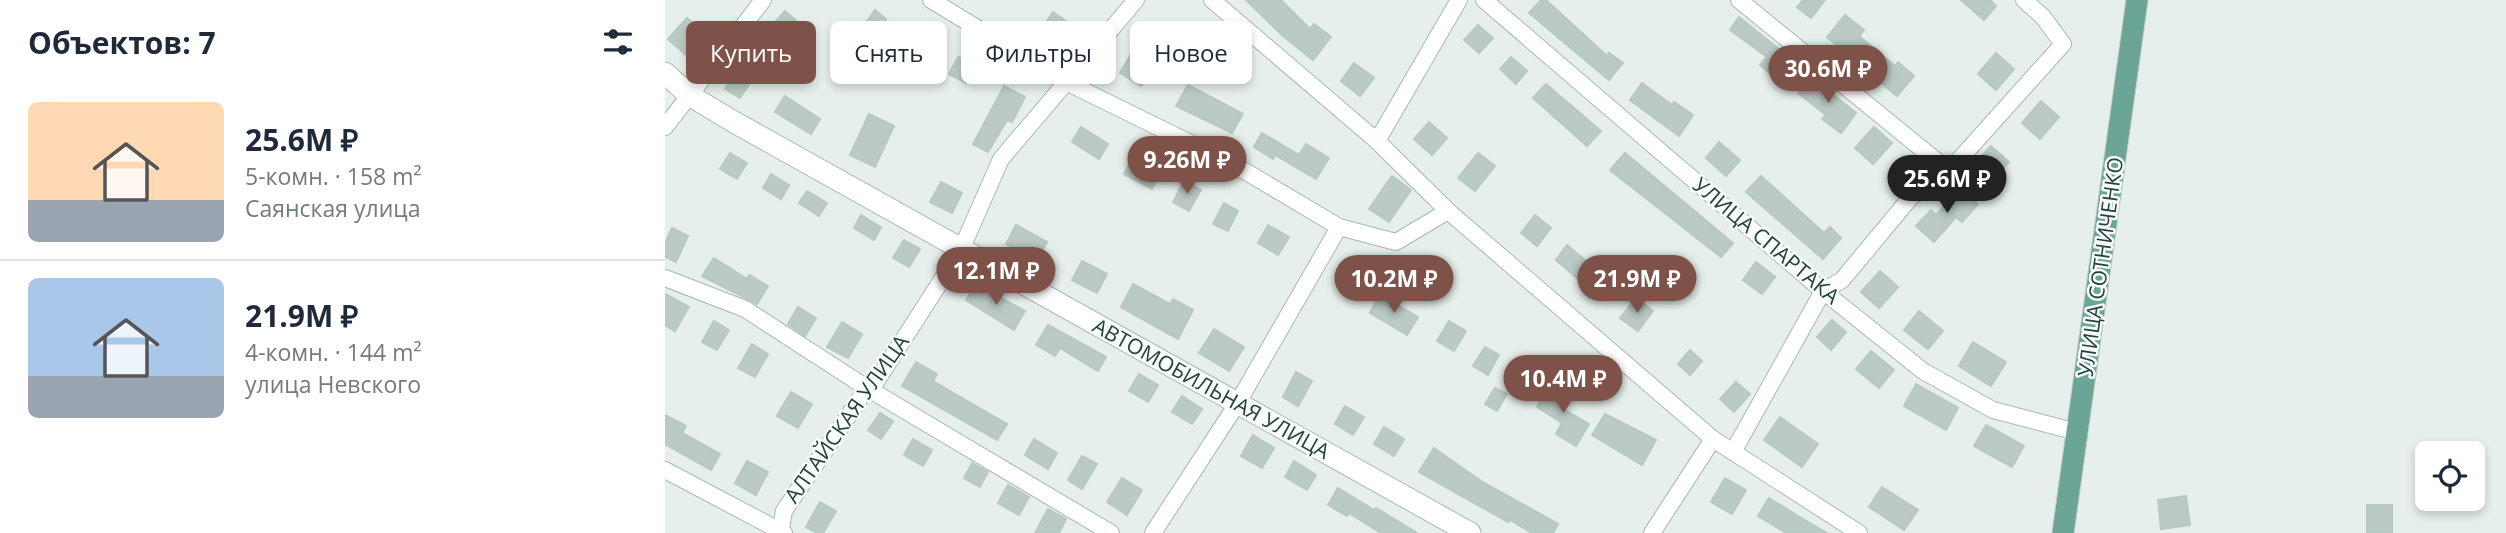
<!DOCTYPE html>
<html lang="ru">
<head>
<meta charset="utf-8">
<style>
	:root { --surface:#fff; --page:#f6f6f7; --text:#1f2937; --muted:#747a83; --line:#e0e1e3; --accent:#7f5249 }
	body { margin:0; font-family:"Open Sans",sans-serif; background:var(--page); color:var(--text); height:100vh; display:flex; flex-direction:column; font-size:26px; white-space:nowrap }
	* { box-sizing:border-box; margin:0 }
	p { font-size:23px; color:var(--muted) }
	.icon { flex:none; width:38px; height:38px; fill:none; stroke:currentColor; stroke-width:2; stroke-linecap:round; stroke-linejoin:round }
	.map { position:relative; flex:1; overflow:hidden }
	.panel { display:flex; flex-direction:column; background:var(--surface); width:665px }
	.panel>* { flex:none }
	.guide { position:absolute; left:21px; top:21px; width:665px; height:63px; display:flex; gap:14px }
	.buttons { position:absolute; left:1750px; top:441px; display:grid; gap:14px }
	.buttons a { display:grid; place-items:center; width:70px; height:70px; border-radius:10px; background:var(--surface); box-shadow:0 4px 10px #0003; font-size:35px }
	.price { position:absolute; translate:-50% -60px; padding:0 16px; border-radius:24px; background:var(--accent); color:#fff; font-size:23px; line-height:46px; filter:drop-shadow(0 2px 4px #0008) }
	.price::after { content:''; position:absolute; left:50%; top:42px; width:21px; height:16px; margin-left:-10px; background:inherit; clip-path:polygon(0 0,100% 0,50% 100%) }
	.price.on { background:#222; color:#fff }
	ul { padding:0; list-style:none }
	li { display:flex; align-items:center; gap:21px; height:175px; padding:0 28px }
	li+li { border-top:2px solid var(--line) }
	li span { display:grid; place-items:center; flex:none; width:196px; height:140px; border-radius:10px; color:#555 }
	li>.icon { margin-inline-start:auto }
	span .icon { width:84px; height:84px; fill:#fffc; stroke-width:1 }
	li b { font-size:30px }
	h2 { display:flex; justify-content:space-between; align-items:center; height:84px; padding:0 28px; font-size:30px }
	.tag { padding:0 24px; border-radius:10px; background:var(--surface); box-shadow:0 4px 10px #0003; font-size:24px; line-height:63px }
	.tag.on { background:var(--accent); color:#fff }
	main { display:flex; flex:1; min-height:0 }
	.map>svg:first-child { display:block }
	.building { fill:#bbcac4; stroke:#b8c9c2; stroke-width:2 }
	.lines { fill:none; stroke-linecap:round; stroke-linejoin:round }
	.minor-casing { stroke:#a8b8b2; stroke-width:18 }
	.tertiary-casing { stroke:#a8b8b2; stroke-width:23 }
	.primary-casing { stroke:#c2cac8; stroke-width:23 }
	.minor { stroke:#fff; stroke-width:16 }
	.tertiary { stroke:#fff; stroke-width:21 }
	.primary { stroke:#6aa596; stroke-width:21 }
	.labels { text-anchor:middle; stroke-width:5; stroke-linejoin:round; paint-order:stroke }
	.street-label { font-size:21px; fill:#24423a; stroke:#f7fbf9 }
</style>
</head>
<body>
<main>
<section class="panel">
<h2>Объектов: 7<svg class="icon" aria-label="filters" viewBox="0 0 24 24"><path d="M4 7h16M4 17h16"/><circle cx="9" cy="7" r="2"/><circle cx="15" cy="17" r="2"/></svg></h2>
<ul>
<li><span style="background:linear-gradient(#ffd9b3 70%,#9aa5b1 0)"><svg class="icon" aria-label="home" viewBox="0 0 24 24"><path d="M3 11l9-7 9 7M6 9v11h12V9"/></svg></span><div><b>25.6M ₽</b><p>5-комн. · 158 m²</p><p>Саянская улица</p></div></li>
<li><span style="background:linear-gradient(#a9c7e8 70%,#9aa5b1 0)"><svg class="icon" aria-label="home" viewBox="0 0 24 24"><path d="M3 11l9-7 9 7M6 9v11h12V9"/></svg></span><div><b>21.9M ₽</b><p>4-комн. · 144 m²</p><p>улица Невского</p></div></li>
</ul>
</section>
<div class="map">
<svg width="1841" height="533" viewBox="0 0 1841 533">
	<rect width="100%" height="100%" fill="#e6efeb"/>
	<!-- building -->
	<g class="building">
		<path d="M 581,0 L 616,0 L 645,29 L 649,24 L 666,37 L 648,60 L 618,36 Z"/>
		<path d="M 876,0 L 881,0 L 942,56 L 944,53 L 958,63 L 944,80 L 864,13 Z"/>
		<path d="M 1138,0 L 1160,0 L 1146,18 L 1132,7 Z"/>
		<path d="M 1296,0 L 1325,0 L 1331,6 L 1319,20 Z"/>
		<path d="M 210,10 L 221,19 L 209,35 L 198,27 Z"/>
		<path d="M 120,11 L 138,27 L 126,40 L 108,24 Z"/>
		<path d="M 388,12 L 408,26 L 395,45 L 375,32 Z"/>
		<path d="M 1180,15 L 1199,30 L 1194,36 L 1230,66 L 1233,62 L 1249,76 L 1232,96 L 1162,37 Z"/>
		<path d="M 1074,17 L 1130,62 L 1113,81 L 1095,65 L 1102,57 L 1065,30 Z"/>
		<path d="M 22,18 L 40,34 L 21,55 L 3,39 Z"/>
		<path d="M 813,25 L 828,38 L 814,53 L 799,40 Z"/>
		<path d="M 249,32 L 271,44 L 259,66 L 237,53 Z"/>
		<path d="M 469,49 L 490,61 L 476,86 L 455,73 Z"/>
		<path d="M 1331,53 L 1349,69 L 1331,90 L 1313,74 Z"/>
		<path d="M 293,57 L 310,66 L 301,83 L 284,74 Z"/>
		<path d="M 846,57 L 862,71 L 851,84 L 835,69 Z"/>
		<path d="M 689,63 L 709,78 L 695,96 L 676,81 Z"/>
		<path d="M 73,69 L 88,78 L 75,98 L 60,89 Z"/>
		<path d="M 1146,77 L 1191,113 L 1176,133 L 1157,119 L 1161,115 L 1133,93 Z"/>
		<path d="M 977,83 L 1007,105 L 1009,102 L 1028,115 L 1014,136 L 965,100 Z"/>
		<path d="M 881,84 L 936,131 L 922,146 L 868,98 Z"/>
		<path d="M 523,85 L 578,114 L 567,133 L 511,106 Z"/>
		<path d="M 339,86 L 360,97 L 347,122 L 342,120 L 323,152 L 308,144 Z"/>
		<path d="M 120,96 L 155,119 L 146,134 L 110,112 Z"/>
		<path d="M 1376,101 L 1394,117 L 1375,139 L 1357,123 Z"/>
		<path d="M 204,114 L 229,126 L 210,167 L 185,155 Z"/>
		<path d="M 764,122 L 782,138 L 767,155 L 749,139 Z"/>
		<path d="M 416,127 L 443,144 L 434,159 L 407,142 Z"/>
		<path d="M 1209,127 L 1227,143 L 1208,164 L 1190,148 Z"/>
		<path d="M 597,133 L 634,155 L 641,144 L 664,158 L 651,179 L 610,155 L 608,159 L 589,147 Z"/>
		<path d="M 1054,142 L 1075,160 L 1061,176 L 1041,158 Z"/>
		<path d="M 1326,146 L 1344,162 L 1325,183 L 1307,167 Z"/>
		<path d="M 65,153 L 82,163 L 72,179 L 55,169 Z"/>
		<path d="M 470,153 L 498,169 L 487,189 L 459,174 Z"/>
		<path d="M 813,153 L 830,166 L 810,191 L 793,178 Z"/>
		<path d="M 960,153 L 1068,243 L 1056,257 L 945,170 Z"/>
		<path d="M 106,174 L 124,185 L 116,199 L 98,188 Z"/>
		<path d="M 727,176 L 746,190 L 724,222 L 704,209 Z"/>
		<path d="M 1096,176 L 1159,233 L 1165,227 L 1176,238 L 1158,259 L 1081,192 Z"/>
		<path d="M 519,181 L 536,190 L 524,211 L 508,202 Z"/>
		<path d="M 276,182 L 297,193 L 287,213 L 265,202 Z"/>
		<path d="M 1295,188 L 1313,204 L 1297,222 L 1291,217 L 1269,242 L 1251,226 L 1266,210 L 1271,215 Z"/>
		<path d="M 142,191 L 162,203 L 154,216 L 134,203 Z"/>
		<path d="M 559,203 L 573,211 L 563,231 L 548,224 Z"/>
		<path d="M 196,215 L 216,227 L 209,240 L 189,228 Z"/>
		<path d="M 870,215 L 886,228 L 872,246 L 856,233 Z"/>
		<path d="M 351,225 L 382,242 L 372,260 L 341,244 Z"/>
		<path d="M 603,225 L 624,237 L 613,255 L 593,243 Z"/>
		<path d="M 7,228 L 23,236 L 11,262 L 0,257 L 0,243 Z"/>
		<path d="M 239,240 L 255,249 L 244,267 L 228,258 Z"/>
		<path d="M 902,245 L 939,276 L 927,291 L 891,260 Z"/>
		<path d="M 49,258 L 82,279 L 84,275 L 103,286 L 92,304 L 37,276 Z"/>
		<path d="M 417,261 L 442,274 L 432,293 L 407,280 Z"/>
		<path d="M 1091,262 L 1110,277 L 1097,294 L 1078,280 Z"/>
		<path d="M 1215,271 L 1233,287 L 1214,308 L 1196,292 Z"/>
		<path d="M 311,284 L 360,311 L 349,330 L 301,300 Z"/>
		<path d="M 468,284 L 505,304 L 508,299 L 528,310 L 513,339 L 456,307 Z"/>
		<path d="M 0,294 L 24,307 L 10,331 L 0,325 Z"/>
		<path d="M 715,295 L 753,317 L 742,335 L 705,313 Z"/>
		<path d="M 971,298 L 988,311 L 973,331 L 955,318 Z"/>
		<path d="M 133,307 L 151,318 L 140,336 L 123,324 Z"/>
		<path d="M 1254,311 L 1278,331 L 1263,349 L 1239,330 Z"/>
		<path d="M 1167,320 L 1181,332 L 1166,350 L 1152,337 Z"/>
		<path d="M 49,321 L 64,330 L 52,350 L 37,342 Z"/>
		<path d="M 784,321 L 801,331 L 789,351 L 772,341 Z"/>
		<path d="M 177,322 L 197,334 L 183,358 L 162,347 Z"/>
		<path d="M 383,325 L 441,357 L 433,371 L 395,348 L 390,356 L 371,345 Z"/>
		<path d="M 549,329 L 579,347 L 564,371 L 534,353 Z"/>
		<path d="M 1308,342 L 1341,362 L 1326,386 L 1294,366 Z"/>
		<path d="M 87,344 L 103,354 L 90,377 L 73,368 Z"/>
		<path d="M 820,347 L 834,355 L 823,375 L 808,366 Z"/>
		<path d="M 1025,350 L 1037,361 L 1025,375 L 1013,364 Z"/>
		<path d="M 1206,351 L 1229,370 L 1214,388 L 1191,369 Z"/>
		<path d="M 251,362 L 272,374 L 268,381 L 342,424 L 332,440 L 237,386 Z"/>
		<path d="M 631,372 L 647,381 L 633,406 L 618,397 Z"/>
		<path d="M 474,374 L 493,385 L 483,402 L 464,391 Z"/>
		<path d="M 1071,382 L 1085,394 L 1069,412 L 1055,399 Z"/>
		<path d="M 886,383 L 903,393 L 895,407 L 924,424 L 911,446 L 891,434 L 897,423 L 872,407 Z"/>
		<path d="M 1251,384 L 1293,408 L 1281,430 L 1239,406 Z"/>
		<path d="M 830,388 L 842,394 L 832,411 L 820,404 Z"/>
		<path d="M 126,392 L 147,404 L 133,428 L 112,416 Z"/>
		<path d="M 517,396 L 537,409 L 527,424 L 507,412 Z"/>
		<path d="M 680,406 L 699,417 L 688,435 L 670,424 Z"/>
		<path d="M 215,413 L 228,421 L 216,439 L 203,430 Z"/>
		<path d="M 940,414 L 991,440 L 977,465 L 927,435 Z"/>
		<path d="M 0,415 L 21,426 L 17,433 L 55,454 L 46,470 L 0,444 Z"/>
		<path d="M 1115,417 L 1153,444 L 1137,467 L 1099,440 Z"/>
		<path d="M 1321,425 L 1359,446 L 1347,467 L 1309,446 Z"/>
		<path d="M 719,427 L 739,439 L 729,456 L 709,444 Z"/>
		<path d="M 588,435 L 609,448 L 597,468 L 576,456 Z"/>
		<path d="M 248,439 L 267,450 L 258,466 L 239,455 Z"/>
		<path d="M 369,439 L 392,453 L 383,469 L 360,455 Z"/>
		<path d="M 769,448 L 816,481 L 893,524 L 888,533 L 867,533 L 845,520 L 843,522 L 754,472 Z"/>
		<path d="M 417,456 L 432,464 L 417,489 L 403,480 Z"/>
		<path d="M 82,461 L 103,472 L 91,495 L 70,483 Z"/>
		<path d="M 629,461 L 651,475 L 642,490 L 620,477 Z"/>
		<path d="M 307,463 L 323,472 L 315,487 L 299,478 Z"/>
		<path d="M 457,478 L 477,490 L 462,515 L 442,502 Z"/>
		<path d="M 1060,478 L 1081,490 L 1067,514 L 1046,502 Z"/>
		<path d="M 343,485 L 364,497 L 354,515 L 333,503 Z"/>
		<path d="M 1217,487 L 1253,510 L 1239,530 L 1204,507 Z"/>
		<path d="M 673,488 L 709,510 L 711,508 L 752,533 L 716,533 L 684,513 L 682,516 L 663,505 Z"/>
		<path d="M 1521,496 L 1525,525 L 1496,529 L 1493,500 Z"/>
		<path d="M 1104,498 L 1138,519 L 1162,533 L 1121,533 L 1093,516 Z"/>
		<path d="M 155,502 L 171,511 L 158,533 L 152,533 L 141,527 Z"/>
		<rect x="1702" y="505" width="25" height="28"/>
		<path d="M 383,509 L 401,519 L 394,533 L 370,533 Z"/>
	</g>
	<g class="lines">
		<!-- minor casing -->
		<g class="minor-casing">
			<g id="minor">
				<path d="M 266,0 L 401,82 L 568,164 L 674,227 L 731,242 L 783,211"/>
				<path d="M 547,0 L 712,141 L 783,211 L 1048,439 L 1194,533"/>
				<path d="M 819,0 L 1158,291 L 1258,371 L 1328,410 L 1412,432"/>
				<path d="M 1074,0 L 1284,171"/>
				<path d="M 0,127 L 98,0"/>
				<path d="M 712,141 L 794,0"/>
				<path d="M 0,278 L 80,309 L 202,388 L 446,533"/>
				<path d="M 1068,452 L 1158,291 L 1177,280 L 1246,197 L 1284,171 L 1398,44 L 1378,17 L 1359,0"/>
				<path d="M 0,470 L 119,533"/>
				<path d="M 115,533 L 119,511 L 202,388 L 211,382 L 296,250 L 336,159 L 471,0"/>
				<path d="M 488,533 L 572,404 L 674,227"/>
				<path d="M 987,533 L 1048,439"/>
			</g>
		</g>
		<!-- tertiary casing -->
		<g class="tertiary-casing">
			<path id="tertiary" d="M 0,73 L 24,95 L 69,122 L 805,533"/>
		</g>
		<!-- primary casing -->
		<g class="primary-casing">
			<path id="primary" d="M 1398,533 L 1472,0"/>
		</g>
		<!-- minor -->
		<use href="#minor" class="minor"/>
		<!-- tertiary -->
		<use href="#tertiary" class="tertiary"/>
		<!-- primary -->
		<use href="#primary" class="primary"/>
	</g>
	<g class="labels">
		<!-- street labels -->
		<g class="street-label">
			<text transform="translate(1101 241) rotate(40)" y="7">УЛИЦА СПАРТАКА</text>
			<text transform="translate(1436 267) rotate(-82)" y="7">УЛИЦА СОТНИЧЕНКО</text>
			<text transform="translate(546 389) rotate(29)" y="7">АВТОМОБИЛЬНАЯ УЛИЦА</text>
			<text transform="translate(182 419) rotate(-55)" y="7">АЛТАЙСКАЯ УЛИЦА</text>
		</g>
	</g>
</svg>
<div class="buttons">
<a><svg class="icon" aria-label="locate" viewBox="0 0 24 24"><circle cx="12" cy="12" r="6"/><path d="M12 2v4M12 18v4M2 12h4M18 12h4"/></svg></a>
</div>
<b class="price" style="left:1163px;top:105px">30.6M ₽</b>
<b class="price" style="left:522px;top:196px">9.26M ₽</b>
<b class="price on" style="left:1282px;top:215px">25.6M ₽</b>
<b class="price" style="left:331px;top:307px">12.1M ₽</b>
<b class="price" style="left:729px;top:315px">10.2M ₽</b>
<b class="price" style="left:972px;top:315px">21.9M ₽</b>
<b class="price" style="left:898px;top:415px">10.4M ₽</b>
<div class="guide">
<a class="tag on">Купить</a>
<a class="tag">Снять</a>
<a class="tag">Фильтры</a>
<a class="tag">Новое</a>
</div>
</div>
</main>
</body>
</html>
